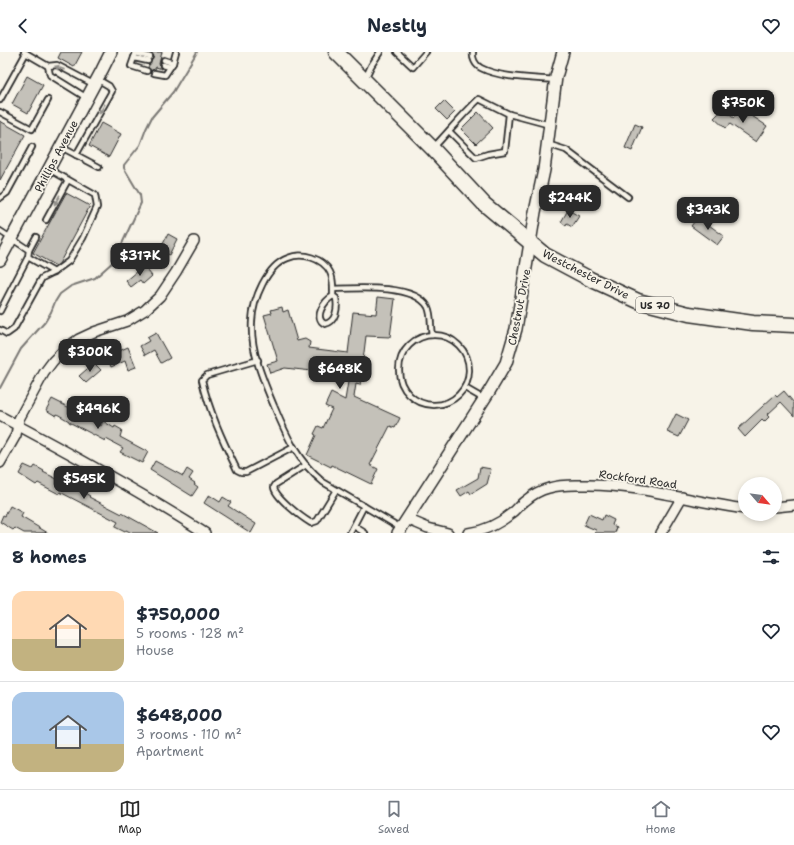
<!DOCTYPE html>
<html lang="en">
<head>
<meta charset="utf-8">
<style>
	:root { --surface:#fff; --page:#f2f2f3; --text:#1f2937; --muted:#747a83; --line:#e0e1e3; --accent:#2b2b2b }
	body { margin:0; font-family:"Shantell Sans",sans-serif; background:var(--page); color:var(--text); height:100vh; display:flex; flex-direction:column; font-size:15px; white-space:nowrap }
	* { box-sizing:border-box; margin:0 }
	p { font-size:13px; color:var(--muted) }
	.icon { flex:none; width:22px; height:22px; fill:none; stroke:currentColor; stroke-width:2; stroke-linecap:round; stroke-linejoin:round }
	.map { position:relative; height:481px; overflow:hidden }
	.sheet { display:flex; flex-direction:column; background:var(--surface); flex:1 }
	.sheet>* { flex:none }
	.needle { width:26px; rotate:118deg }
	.fabs { position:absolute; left:738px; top:425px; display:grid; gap:8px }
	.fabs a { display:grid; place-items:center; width:44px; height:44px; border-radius:50%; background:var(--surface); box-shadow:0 2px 6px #0003; font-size:20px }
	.price { position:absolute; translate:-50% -34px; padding:0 9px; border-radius:8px; background:var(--accent); color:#fff; font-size:13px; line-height:26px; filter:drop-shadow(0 1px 2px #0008) }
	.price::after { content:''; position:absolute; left:50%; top:24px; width:12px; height:9px; margin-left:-6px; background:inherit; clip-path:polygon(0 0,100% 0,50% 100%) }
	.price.selected { background:#222; color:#fff }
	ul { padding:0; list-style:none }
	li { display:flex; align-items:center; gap:12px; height:100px; padding:0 12px }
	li+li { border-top:1px solid var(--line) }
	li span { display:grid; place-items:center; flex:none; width:112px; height:80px; border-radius:12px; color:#555 }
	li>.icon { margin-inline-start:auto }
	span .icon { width:48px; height:48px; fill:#fffc; stroke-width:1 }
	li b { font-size:17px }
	h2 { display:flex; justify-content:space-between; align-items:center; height:48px; padding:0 12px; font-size:17px }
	header { display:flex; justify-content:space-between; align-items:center; height:52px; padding:0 12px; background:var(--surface); font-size:18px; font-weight:700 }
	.menu { display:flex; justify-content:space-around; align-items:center; height:56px; border-top:1px solid var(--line); background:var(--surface); font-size:11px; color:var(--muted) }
	.menu a { display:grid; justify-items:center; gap:2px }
	.menu .selected { color:var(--accent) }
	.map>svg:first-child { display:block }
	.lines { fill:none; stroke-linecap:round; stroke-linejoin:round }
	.stream { stroke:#7a7874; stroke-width:2 }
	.building { fill:#c4c1b9; stroke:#2b2b2b }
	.service-casing { stroke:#2b2b2b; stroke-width:8 }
	.minor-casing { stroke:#2b2b2b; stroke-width:12 }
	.tertiary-casing { stroke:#2b2b2b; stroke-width:14 }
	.primary-casing { stroke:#2b2b2b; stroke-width:17 }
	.service { stroke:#f7f3e8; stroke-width:4.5 }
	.minor { stroke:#f7f3e8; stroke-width:9 }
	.tertiary { stroke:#f7f3e8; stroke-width:11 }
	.primary { stroke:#f7f3e8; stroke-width:14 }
	.oneway { fill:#918f8a }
	.labels { text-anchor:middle; stroke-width:3.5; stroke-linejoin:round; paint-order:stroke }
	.shield { fill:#f7f3e8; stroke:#686764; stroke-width:1 }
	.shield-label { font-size:10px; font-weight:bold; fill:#2b2b2b }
	.street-label { font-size:11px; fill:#2b2b2b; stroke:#f7f3e8 }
</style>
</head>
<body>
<header><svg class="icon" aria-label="back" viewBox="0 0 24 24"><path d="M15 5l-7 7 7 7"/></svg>Nestly<svg class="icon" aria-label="heart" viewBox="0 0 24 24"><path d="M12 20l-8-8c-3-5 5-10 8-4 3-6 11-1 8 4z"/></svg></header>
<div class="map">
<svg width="794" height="481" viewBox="0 0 794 481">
	<rect width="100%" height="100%" fill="#f7f3e8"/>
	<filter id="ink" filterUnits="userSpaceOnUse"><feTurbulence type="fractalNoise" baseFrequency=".025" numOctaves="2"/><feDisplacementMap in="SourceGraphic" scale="8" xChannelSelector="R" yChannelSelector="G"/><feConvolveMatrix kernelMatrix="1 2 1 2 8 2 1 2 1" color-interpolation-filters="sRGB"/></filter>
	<g filter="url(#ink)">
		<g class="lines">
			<!-- stream -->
			<path class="stream" d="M 0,336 L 21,297 L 45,270 L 51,260 L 55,250 L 60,242 L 71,234 L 95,226 L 114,209 L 141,151 L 140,143 L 124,116 L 124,113 L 140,93 L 146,77 L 152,65 L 173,40 L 197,0"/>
		</g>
		<!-- building -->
		<g class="building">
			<path d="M 61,0 L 82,0 L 74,15 L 58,6 Z"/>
			<path d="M 151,0 L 162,0 L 159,12 L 162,17 L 156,15 L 155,17 L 151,19 L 148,15 L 154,4 Z"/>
			<path d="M 27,24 L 43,33 L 28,61 L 12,52 Z"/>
			<path d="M 444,49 L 455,60 L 447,68 L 436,57 Z"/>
			<path d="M 740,56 L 767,74 L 756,90 L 730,72 L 725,76 L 714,66 L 722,58 L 734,66 Z"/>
			<path d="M 478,60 L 493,76 L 476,92 L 461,77 Z"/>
			<path d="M 0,69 L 25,83 L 0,128 Z"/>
			<path d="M 101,71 L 121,82 L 109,105 L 89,94 Z"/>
			<path d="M 635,72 L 642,75 L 632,99 L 625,96 Z"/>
			<path d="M 66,141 L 90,154 L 59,212 L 56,214 L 33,201 Z"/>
			<path d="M 568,158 L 579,164 L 572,175 L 567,172 L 566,174 L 561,170 Z"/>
			<path d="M 698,165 L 724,184 L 717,193 L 691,174 Z"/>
			<path d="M 168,182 L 177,187 L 169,203 L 160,198 Z"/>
			<path d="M 144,214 L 152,224 L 143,232 L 140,228 L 131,235 L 126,229 Z"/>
			<path d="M 378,245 L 395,247 L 390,285 L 366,284 L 360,333 L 356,332 L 354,345 L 400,366 L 395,376 L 390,374 L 370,413 L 378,417 L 371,432 L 332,413 L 331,415 L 307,403 L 316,383 L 314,382 L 318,374 L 323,376 L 332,357 L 325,354 L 331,341 L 345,348 L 348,330 L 344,329 L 345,320 L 312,316 L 312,319 L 285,316 L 270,321 L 267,312 L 278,309 L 264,263 L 272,261 L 271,258 L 282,255 L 283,260 L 288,258 L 297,289 L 305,287 L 310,290 L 309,296 L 348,301 L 353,260 L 376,262 Z"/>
			<path d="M 156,281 L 170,306 L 161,311 L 154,298 L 145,303 L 140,294 L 149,289 L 147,286 Z"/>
			<path d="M 128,295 L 136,315 L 128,318 L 125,309 L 111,315 L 107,304 Z"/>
			<path d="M 94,311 L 101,318 L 86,331 L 79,324 Z"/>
			<path d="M 784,339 L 794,351 L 794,364 L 781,350 L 767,363 L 769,365 L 764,370 L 762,368 L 745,385 L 738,377 L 775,343 L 777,345 Z"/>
			<path d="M 52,347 L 70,356 L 70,357 L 101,374 L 103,369 L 114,376 L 115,374 L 122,378 L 120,385 L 148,400 L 142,411 L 120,400 L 123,396 L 106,387 L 105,389 L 92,382 L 69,370 L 69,369 L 57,362 L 56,364 L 46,358 Z"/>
			<path d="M 676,362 L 688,368 L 679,385 L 667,380 Z"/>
			<path d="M 155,409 L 183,424 L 187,417 L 193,421 L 189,427 L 195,431 L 194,432 L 198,435 L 192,444 L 150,418 Z"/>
			<path d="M 24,413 L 33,417 L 35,414 L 44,419 L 43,420 L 61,429 L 60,430 L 73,437 L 74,435 L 90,444 L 89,445 L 122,462 L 122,461 L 158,481 L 132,481 L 126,478 L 125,480 L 115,475 L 118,470 L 60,440 L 59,442 L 38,431 L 36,433 L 19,422 Z"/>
			<path d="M 480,415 L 491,417 L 487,432 L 471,442 L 469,439 L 461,444 L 457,438 L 478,426 Z"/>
			<path d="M 209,443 L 220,450 L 223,445 L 231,450 L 228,454 L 256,472 L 251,481 L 204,451 Z"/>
			<path d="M 10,454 L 23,461 L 21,465 L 48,481 L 24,481 L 15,476 L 13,478 L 0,470 L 3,463 L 5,464 Z"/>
			<path d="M 589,462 L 602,468 L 604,463 L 614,468 L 612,473 L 617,475 L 615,481 L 595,481 L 596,478 L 584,473 Z"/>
		</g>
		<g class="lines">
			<!-- service casing -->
			<g class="service-casing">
				<g id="service">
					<path d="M 24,0 L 48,14"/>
					<path d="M 136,0 L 131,14 L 147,19"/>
					<path d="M 397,0 L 413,15 L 426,0"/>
					<path d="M 473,0 C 472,6 475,13 481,16 C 500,26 534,26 556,28"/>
					<path d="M 136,1 L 150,5"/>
					<path d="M 134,6 L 148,9"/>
					<path d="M 164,8 L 173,11"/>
					<path d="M 163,13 L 170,15"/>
					<path d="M 154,21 L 165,23 L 173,11 L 176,0"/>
					<path d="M 365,27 L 371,14 L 380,0"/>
					<path d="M 87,46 L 50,23 L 48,14 L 57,13 L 95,33"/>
					<path d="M 0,48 L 26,1"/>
					<path d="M 0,60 L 32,77 L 48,48"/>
					<path d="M 449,79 L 476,106 L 488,102 L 505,99 L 509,62"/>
					<path d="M 547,92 L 566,98 L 628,145"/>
					<path d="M 61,95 L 99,115"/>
					<path d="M 434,95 C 449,79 463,62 479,47 L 509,62 L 550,73"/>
					<path d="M 76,103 L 112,39 L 109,34 L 97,27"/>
					<path d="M 0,146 L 7,141 L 32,95"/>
					<path d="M 46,168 L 68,128"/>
					<path d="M 0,179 L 29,198 L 28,205"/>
					<path d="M 29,198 L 36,185"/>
					<path d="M 333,237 C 357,236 415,232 428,255 C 432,264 430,274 432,283"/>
					<path d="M 333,244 C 324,249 313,266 325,272 C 336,270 338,256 336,246 L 333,244 C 333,236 334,228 330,220 C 323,206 302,200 288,206 C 266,214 253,248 252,269 C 250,298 263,328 274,354 C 286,383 298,410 323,430 L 401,476"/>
					<path d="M 0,259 L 28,205 L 54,220"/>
					<path d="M 0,278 L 7,282 L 14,277 L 42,226 L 54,220 L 69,209 L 83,186 L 97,155 L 95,143 L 49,117"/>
					<circle cx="434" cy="318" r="35"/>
					<path d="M 258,308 L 207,323 L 202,328 C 209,359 223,389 237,418 L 241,420 L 246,420 L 294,395"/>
					<path d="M 465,336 L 484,347"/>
					<path d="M 306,413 L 276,432 L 274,435 C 275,445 301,465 311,471 L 317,469 L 336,438"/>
					<path d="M 354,474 L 365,481"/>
					<path d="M 350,481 L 364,454"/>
				</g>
			</g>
			<!-- minor casing -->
			<g class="minor-casing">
				<g id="minor">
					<path d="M 0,364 C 70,401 139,439 205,481"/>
					<path d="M 0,411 L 16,383 L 19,367 L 44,321 L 53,309 L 65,297 L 79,287 L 94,280 L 127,269 L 145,258 L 160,244 L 176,220 L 194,189"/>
					<path d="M 775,455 L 794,453"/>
					<path d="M 407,467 L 428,476 L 448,481"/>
					<path d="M 468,481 C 484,479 499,472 512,461 C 517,458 520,452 525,449 C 532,443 541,438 549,436 C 561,432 573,433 585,433 C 639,432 692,450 745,457"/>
					<path d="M 661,481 L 682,445"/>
				</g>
			</g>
			<!-- tertiary casing -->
			<g class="tertiary-casing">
				<g id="tertiary">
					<path d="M 0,208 L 102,18 L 111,0"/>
					<path d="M 398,481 L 490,338 L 506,311 L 516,277 L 535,160 L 544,118 L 556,25 L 563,0"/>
				</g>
			</g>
			<!-- primary casing -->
			<g class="primary-casing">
				<path id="primary" d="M 336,0 L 432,96 L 484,152 L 545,203 L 590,227 L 638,249 L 689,262 L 753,271 L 794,273"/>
			</g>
			<!-- service -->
			<use href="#service" class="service"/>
			<!-- minor -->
			<use href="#minor" class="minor"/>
			<!-- tertiary -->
			<use href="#tertiary" class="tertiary"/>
			<!-- primary -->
			<use href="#primary" class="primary"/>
		</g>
		<!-- one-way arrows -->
		<defs><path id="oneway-solid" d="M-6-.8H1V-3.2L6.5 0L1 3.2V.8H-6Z"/></defs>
		<g class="oneway">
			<use href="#oneway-solid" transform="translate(60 16) rotate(-160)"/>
			<use href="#oneway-solid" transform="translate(102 57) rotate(119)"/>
			<use href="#oneway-solid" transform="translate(57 148) rotate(119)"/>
		</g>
	</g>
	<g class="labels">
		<!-- shield labels -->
		<rect class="shield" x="636" y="245" width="38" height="16" rx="3"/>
		<g class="shield-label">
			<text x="655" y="257">US 70</text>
		</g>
		<!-- street labels -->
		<g class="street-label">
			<text transform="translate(56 104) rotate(-62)" y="4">Phillips Avenue</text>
			<text transform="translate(586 222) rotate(27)" y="4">Westchester Drive</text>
			<text transform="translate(519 255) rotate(-79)" y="4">Chestnut Drive</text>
			<text transform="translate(638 427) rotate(8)" y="4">Rockford Road</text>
		</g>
	</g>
</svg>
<div class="fabs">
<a><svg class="needle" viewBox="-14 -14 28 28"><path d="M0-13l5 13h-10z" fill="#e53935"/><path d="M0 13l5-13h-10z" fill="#747a83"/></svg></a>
</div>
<b class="price selected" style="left:743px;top:72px">$750K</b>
<b class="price" style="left:570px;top:167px">$244K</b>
<b class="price" style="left:708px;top:179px">$343K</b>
<b class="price" style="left:140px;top:225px">$317K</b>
<b class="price" style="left:90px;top:321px">$300K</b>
<b class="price" style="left:340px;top:338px">$648K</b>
<b class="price" style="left:98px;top:378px">$496K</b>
<b class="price" style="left:84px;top:448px">$545K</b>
</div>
<section class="sheet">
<h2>8 homes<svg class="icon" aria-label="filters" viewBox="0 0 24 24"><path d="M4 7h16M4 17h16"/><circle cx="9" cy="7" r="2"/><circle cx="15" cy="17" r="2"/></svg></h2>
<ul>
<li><span style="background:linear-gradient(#ffd9b3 60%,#c2b280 0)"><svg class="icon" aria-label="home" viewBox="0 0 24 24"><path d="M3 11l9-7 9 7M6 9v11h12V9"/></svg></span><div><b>$750,000</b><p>5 rooms · 128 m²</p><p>House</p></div><svg class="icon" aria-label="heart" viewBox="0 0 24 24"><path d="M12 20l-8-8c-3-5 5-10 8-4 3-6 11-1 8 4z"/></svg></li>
<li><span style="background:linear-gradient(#a9c7e8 65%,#c2b280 0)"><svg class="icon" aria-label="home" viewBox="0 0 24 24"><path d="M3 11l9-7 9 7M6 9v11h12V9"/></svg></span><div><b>$648,000</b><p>3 rooms · 110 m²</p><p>Apartment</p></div><svg class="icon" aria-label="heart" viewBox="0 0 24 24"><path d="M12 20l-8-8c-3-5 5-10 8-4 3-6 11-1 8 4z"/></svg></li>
</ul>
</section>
<nav class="menu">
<a class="selected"><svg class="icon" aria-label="map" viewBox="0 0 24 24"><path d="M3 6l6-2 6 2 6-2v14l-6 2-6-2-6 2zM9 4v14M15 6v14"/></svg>Map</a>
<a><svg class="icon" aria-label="saved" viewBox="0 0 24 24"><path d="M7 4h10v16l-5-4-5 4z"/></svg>Saved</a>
<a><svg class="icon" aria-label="home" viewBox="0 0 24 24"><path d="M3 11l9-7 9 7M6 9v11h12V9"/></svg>Home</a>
</nav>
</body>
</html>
